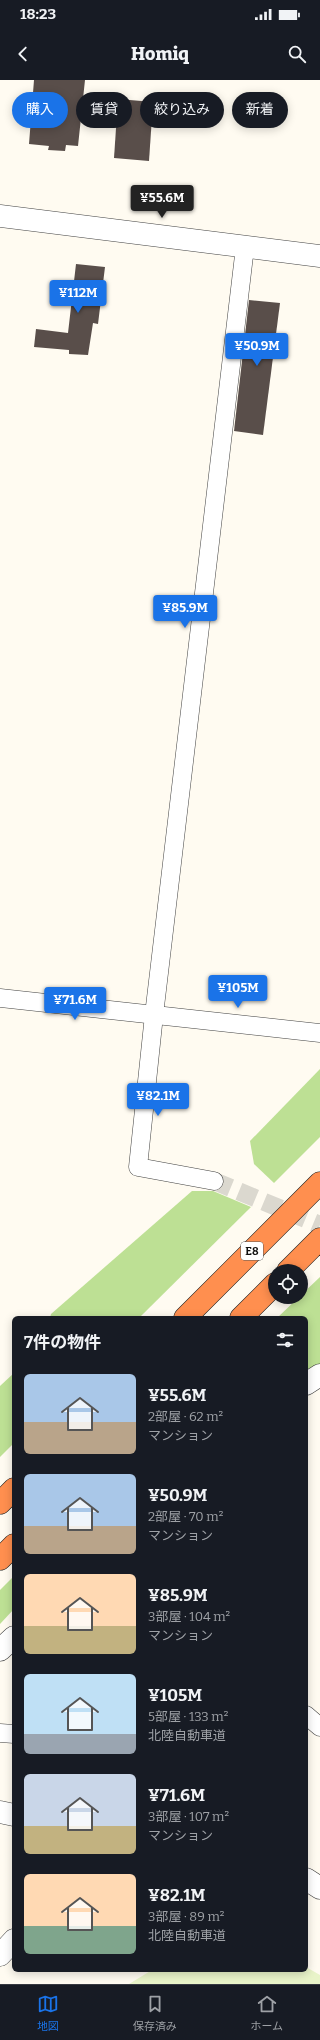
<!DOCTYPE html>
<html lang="ja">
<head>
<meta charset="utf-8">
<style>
	:root { --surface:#171b24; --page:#242831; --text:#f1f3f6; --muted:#9ea1a6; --line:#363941; --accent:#1a73e8 }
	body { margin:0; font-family:Bitter,"Noto Sans JP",serif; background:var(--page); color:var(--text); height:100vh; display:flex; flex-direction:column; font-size:15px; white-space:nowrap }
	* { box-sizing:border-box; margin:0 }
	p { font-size:13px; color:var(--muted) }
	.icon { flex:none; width:22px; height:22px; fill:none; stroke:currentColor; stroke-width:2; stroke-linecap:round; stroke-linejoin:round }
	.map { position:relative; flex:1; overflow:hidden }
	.side { position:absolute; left:12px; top:1236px; width:296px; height:656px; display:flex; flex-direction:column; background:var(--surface); border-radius:6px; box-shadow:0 2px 10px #0003 }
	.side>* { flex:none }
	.top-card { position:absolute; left:12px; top:12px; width:296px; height:36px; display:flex; gap:8px }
	.controls { position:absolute; left:268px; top:1184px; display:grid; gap:8px }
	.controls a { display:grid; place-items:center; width:40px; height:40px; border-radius:50%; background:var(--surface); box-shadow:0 2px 10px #0003; font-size:20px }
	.price { position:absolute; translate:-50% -34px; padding:0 9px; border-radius:4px; background:var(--accent); color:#fff; font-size:13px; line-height:26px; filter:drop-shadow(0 1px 2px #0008) }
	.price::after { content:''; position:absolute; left:50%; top:24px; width:12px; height:9px; margin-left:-6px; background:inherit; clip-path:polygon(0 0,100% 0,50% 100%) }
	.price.active { background:#222; color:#fff }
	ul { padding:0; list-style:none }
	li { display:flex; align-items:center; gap:12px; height:100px; padding:0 12px }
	li span { display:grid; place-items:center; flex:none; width:112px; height:80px; border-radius:6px; color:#555 }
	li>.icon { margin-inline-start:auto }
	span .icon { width:48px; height:48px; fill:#fffc; stroke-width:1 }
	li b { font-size:17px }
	h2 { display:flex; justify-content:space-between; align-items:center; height:48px; padding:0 12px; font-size:17px }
	.tag { padding:0 14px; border-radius:18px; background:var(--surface); box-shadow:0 2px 10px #0003; font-size:14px; line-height:36px }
	.tag.active { background:var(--accent); color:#fff }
	.status { display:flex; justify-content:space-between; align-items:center; height:28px; padding:0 20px; background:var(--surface); direction:ltr }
	.status svg { height:11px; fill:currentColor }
	header { display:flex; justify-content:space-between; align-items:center; height:52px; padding:0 12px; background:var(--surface); font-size:18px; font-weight:800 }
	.tabs { display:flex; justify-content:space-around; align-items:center; height:56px; border-top:1px solid var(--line); background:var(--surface); font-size:11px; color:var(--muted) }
	.tabs a { display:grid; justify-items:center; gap:2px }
	.tabs .active { color:var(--accent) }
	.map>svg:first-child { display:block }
	.forest { fill:#bde094 }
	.pitch { fill:#e9f4c9 }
	.building { fill:#594e4a }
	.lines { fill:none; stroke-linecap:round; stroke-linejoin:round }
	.minor-tunnel { stroke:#dbd8cf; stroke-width:18; stroke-dasharray:18 9; stroke-linecap:butt }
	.minor-casing { stroke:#424242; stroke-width:19 }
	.tertiary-casing { stroke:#424242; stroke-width:23 }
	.motorway-casing { stroke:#202020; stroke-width:23 }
	.minor { stroke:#fff; stroke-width:18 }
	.tertiary { stroke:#fff; stroke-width:22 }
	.motorway { stroke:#ff8f4f; stroke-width:22 }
	.labels { text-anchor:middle; stroke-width:4; stroke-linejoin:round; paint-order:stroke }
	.shield { fill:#fff; stroke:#575757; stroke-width:1 }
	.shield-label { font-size:11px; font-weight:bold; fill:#0f0f0f }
</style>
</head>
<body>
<div class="status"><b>18:23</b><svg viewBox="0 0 49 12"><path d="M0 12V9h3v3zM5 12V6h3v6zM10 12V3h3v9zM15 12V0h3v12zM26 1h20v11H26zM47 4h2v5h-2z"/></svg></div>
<header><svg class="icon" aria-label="back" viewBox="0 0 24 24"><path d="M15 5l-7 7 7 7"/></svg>Homiq<svg class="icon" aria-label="search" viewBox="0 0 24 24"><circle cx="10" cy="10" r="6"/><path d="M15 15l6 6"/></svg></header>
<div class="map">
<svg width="320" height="1904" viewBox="0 0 320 1904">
	<rect width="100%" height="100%" fill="#fffbf1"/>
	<!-- forest -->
	<g class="forest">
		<path d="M 320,989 L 320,1057 L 274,1103 L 254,1084 L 250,1061 Z"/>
		<path d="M 192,1111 L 213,1111 L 251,1127 L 139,1238 L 50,1238 L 51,1234 Z"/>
		<path d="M 320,1197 L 320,1285 L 306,1294 L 306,1238 L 277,1238 Z"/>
		<path d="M 14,1293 L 14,1363 L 0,1377 L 0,1306 Z"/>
		<path d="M 14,1496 L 14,1529 L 0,1544 L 0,1510 Z"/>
	</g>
	<!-- pitch -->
	<path class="pitch" d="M 306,1887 L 320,1895 L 320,1904 L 129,1904 L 152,1890 L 306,1890 Z"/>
	<!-- building -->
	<g class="building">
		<path d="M 34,0 L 85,0 L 78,66 L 66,65 L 65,71 L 48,70 L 49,66 L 29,64 Z"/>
		<path d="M 118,19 L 153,22 L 149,81 L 114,78 Z"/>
		<path d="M 76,184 L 105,187 L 98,244 L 93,243 L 88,275 L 69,274 L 69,270 L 34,267 L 36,249 L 68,253 Z"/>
		<path d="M 249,220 L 280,223 L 263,355 L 234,351 Z"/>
	</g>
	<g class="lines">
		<!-- minor-tunnel -->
		<path class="minor-tunnel" d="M 214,1101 L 320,1145"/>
		<!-- minor casing -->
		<g class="minor-casing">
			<g id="minor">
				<path d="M 0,918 L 320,953"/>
				<path d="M 214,1101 L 138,1087 L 154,935 L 245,167"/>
				<path d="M 306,1635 L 320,1647"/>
				<path d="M 0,1653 L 14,1654"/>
			</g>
		</g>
		<!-- tertiary casing -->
		<g class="tertiary-casing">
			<g id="tertiary">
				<path d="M 0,136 L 320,176"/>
				<path d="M 306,1304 L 320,1295"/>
				<path d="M 0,1570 L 14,1557"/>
				<path d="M 0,1732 L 14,1735"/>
				<path d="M 306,1799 L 320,1808"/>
				<path d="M 0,1875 L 14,1860"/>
			</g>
		</g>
		<!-- motorway casing -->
		<g class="motorway-casing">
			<g id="motorway">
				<path d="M 288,1191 L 320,1159"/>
				<path d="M 185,1238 L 320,1103"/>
				<path d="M 241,1238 L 275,1204"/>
				<path d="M 0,1423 L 14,1409"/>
				<path d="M 0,1479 L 14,1465"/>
			</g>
		</g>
		<!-- minor -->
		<use href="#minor" class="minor"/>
		<!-- tertiary -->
		<use href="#tertiary" class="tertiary"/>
		<!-- motorway -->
		<use href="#motorway" class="motorway"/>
	</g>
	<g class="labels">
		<!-- shield labels -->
		<rect class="shield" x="241" y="1162" width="22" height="18" rx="3"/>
		<g class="shield-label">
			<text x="252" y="1175">E8</text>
		</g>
	</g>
</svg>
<div class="controls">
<a><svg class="icon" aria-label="locate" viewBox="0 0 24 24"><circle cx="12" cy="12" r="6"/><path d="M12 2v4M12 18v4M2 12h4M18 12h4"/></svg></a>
</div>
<b class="price active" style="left:162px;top:139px">¥55.6M</b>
<b class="price" style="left:78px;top:234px">¥112M</b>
<b class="price" style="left:257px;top:287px">¥50.9M</b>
<b class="price" style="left:185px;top:549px">¥85.9M</b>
<b class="price" style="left:238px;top:929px">¥105M</b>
<b class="price" style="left:75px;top:941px">¥71.6M</b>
<b class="price" style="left:158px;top:1037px">¥82.1M</b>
<div class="top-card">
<a class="tag active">購入</a>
<a class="tag">賃貸</a>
<a class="tag">絞り込み</a>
<a class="tag">新着</a>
</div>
<section class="side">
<h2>7件の物件<svg class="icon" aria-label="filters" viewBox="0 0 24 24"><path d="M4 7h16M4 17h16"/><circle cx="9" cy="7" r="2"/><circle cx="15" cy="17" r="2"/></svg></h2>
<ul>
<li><span style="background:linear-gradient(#a9c7e8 60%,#b9a48a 0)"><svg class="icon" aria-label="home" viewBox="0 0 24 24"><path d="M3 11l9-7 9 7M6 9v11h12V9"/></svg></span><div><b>¥55.6M</b><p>2部屋 · 62 m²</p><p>マンション</p></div></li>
<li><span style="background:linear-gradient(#a9c7e8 65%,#b9a48a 0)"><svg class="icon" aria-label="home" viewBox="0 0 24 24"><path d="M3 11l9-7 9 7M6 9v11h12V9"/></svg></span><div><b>¥50.9M</b><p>2部屋 · 70 m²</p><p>マンション</p></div></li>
<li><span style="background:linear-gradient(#ffd9b3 65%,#c2b280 0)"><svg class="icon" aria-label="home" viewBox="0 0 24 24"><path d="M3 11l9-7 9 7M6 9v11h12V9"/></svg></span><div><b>¥85.9M</b><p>3部屋 · 104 m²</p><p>マンション</p></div></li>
<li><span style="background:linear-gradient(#bfe0f5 75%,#9aa5b1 0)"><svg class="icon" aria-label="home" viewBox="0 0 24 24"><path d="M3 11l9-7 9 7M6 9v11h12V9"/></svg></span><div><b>¥105M</b><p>5部屋 · 133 m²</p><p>北陸自動車道</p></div></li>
<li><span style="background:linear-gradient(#c9d6e8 65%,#c2b280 0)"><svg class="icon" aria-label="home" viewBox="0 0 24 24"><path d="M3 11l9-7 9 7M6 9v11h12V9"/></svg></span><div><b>¥71.6M</b><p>3部屋 · 107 m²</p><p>マンション</p></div></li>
<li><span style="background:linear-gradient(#ffd9b3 65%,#7fa58c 0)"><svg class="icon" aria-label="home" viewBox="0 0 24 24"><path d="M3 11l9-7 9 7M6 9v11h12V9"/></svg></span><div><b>¥82.1M</b><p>3部屋 · 89 m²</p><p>北陸自動車道</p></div></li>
</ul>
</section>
</div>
<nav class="tabs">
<a class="active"><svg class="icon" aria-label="map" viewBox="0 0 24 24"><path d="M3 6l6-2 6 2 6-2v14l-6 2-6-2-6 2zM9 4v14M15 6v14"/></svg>地図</a>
<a><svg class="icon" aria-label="saved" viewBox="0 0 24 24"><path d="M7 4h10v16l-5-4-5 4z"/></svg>保存済み</a>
<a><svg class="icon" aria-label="home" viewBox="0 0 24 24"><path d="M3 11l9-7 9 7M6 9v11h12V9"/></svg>ホーム</a>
</nav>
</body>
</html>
